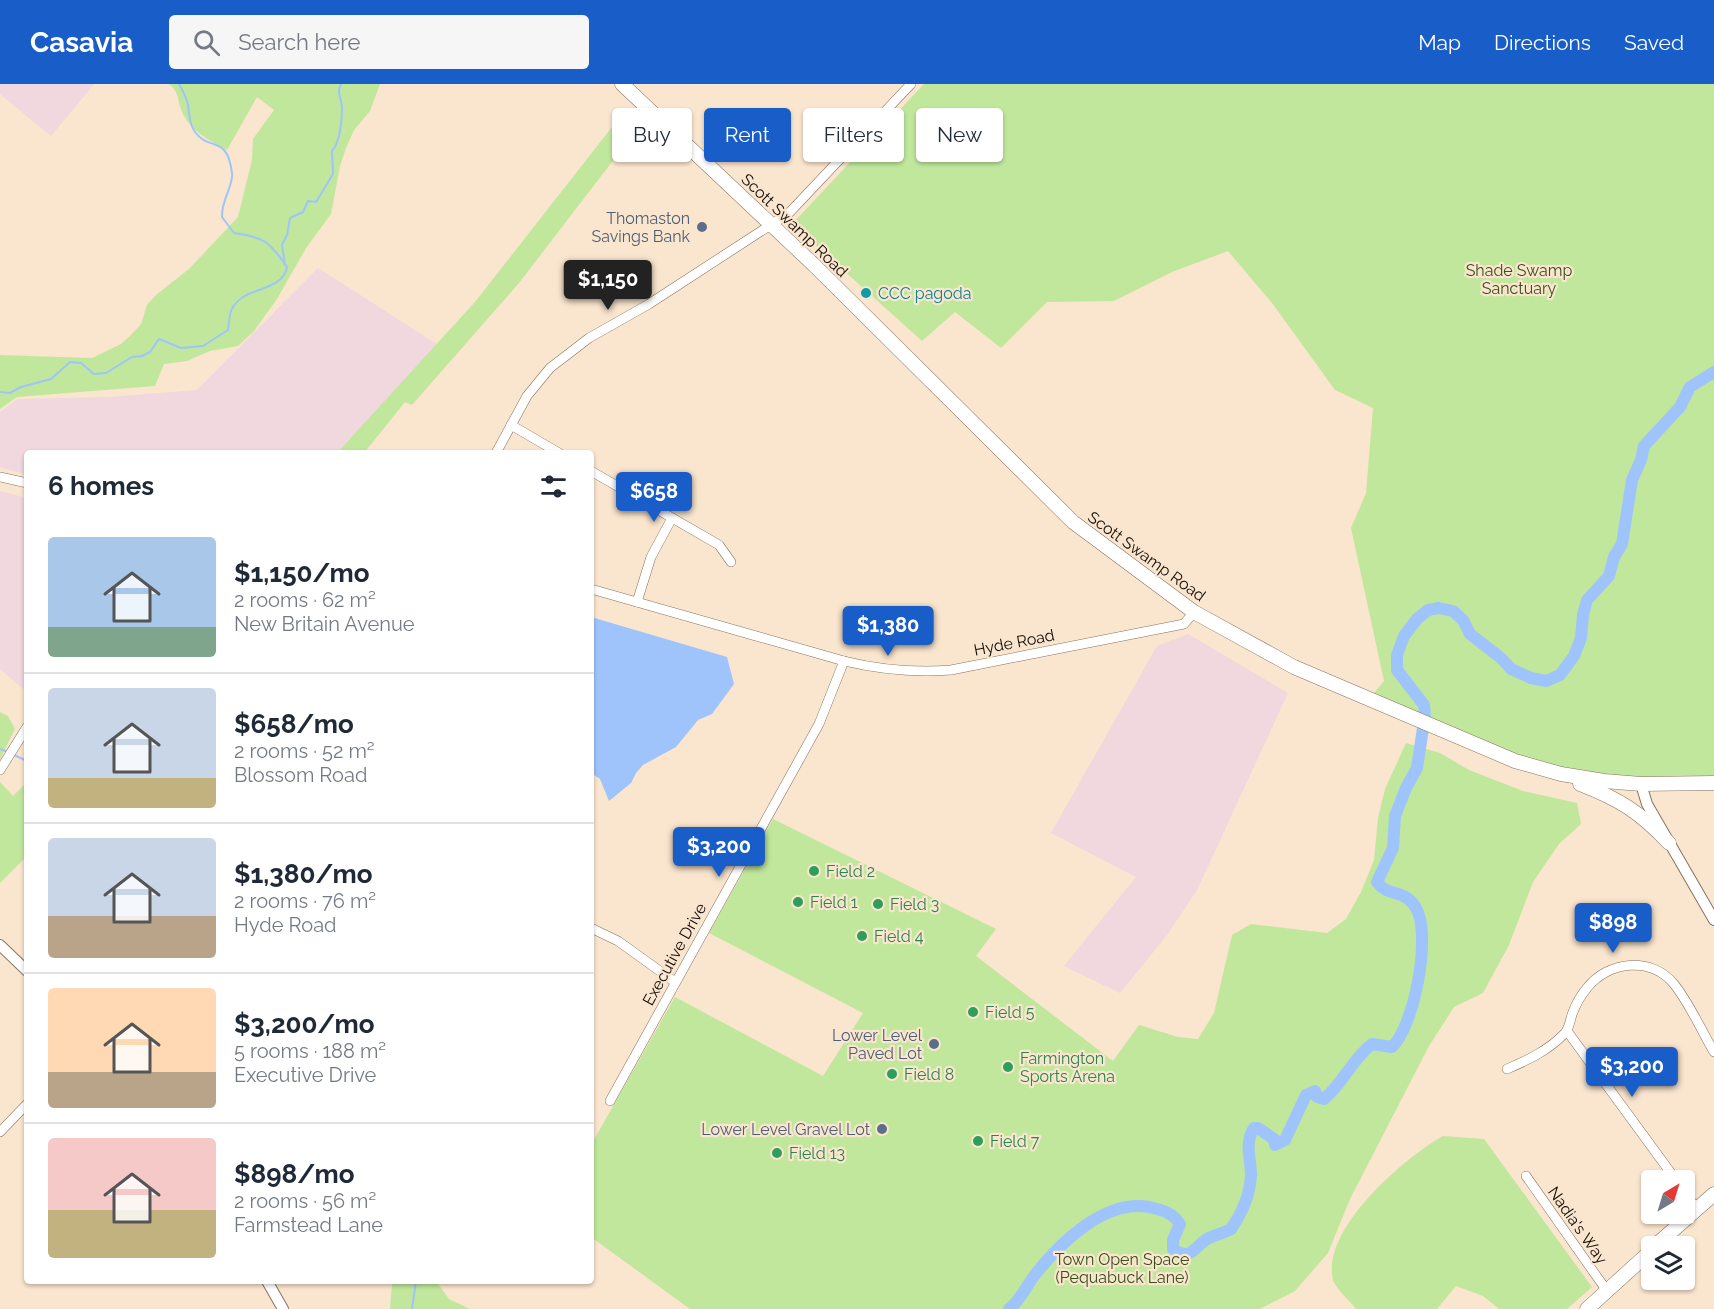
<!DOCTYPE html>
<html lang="en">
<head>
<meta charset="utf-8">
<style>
	:root { --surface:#fff; --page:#f6f6f7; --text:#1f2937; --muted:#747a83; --line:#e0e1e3; --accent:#195dc8 }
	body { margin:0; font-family:Raleway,sans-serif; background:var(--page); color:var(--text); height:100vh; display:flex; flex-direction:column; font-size:22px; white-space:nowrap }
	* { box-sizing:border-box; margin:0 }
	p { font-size:20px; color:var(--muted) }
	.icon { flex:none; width:33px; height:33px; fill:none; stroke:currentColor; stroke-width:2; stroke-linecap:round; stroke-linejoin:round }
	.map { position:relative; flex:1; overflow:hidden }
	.drawer { position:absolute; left:24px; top:366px; width:570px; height:834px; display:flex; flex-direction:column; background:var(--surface); border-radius:6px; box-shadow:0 2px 4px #0004 }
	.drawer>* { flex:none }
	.top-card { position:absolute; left:612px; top:24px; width:570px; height:54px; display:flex; gap:12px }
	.needle { width:39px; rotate:38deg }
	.tools { position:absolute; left:1641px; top:1086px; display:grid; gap:12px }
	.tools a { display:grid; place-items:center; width:54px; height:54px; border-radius:6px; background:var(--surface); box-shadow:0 2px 4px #0004; font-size:30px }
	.price { position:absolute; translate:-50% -51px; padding:0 14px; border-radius:6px; background:var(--accent); color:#fff; font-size:20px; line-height:39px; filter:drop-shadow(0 2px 3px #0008) }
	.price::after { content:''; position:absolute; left:50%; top:36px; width:18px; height:14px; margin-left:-9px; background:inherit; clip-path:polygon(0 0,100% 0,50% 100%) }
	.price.on { background:#222; color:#fff }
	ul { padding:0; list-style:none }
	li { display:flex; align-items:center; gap:18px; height:150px; padding:0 24px }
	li+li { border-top:2px solid var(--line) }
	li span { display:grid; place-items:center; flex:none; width:168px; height:120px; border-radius:6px; color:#555 }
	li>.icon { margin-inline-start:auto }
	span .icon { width:72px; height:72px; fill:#fffc; stroke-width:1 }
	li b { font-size:26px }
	h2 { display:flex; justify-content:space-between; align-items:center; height:72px; padding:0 24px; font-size:26px }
	.pill { padding:0 21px; border-radius:6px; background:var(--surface); box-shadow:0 2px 4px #0004; font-size:21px; line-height:54px }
	.pill.on { background:var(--accent); color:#fff }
	header { display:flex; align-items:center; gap:36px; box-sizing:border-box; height:84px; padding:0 30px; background:var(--accent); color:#fff }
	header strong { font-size:28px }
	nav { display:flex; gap:33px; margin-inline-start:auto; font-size:21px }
	.search { width:420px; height:54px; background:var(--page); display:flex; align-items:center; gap:15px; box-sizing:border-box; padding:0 21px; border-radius:6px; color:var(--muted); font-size:22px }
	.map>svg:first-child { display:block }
	.industrial { fill:#f1d7de }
	.green { fill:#c1e79c }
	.water { fill:#9fc4fc }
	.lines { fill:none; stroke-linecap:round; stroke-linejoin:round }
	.stream { stroke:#9fc4fc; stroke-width:2 }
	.river { stroke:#9fc4fc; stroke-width:12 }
	.minor-casing { stroke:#86735f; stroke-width:10 }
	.major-casing { stroke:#86735f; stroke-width:12 }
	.highway-casing { stroke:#86735f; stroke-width:15 }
	.minor { stroke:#fff; stroke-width:9 }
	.major { stroke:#fff; stroke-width:10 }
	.highway { stroke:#fff; stroke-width:14 }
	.service-dot { fill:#5c6f8a; stroke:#fae5ce; stroke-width:2 }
	.culture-dot { fill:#0f9aa8; stroke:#fae5ce; stroke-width:2 }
	.leisure-dot { fill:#2e9e5b; stroke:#fae5ce; stroke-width:2 }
	.labels { text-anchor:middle; stroke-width:4.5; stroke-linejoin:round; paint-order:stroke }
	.service-label { font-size:16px; fill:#4e5e75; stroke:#fae5ce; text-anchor:end }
	.street-label { font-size:16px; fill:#110a04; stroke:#fae5ce }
	.park-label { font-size:16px; fill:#374f19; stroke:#fae5ce }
	.culture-label { font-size:16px; fill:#0d838f; stroke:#fae5ce; text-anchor:start }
	.leisure-label { font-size:16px; fill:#27864d; stroke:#fae5ce; text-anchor:start }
</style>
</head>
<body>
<header>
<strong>Casavia</strong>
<div class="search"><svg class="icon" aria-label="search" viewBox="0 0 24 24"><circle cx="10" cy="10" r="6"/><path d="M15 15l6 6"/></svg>Search here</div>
<nav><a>Map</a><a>Directions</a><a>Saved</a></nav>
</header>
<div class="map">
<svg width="1714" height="1225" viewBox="0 0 1714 1225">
	<rect width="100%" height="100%" fill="#fae5ce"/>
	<!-- industrial -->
	<g class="industrial">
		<path d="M 0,0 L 94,0 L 51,52 L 0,10 Z"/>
		<path d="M 318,184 L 438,261 L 337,369 L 27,369 L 27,391 L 0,383 L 0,328 L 18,315 L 109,313 L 197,306 Z"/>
		<path d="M 0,407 L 27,414 L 27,608 L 0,585 Z"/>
		<path d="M 1188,550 L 1288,609 L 1197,806 L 1167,851 L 1120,909 L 1064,882 L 1136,793 L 1051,749 L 1157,562 Z"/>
	</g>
	<!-- green -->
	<g class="green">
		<path d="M 169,0 L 380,0 L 370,27 L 354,46 L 346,64 L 340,82 L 331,130 L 306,164 L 277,215 L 254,247 L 238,262 L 210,267 L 187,277 L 164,280 L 155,302 L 17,313 L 0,325 L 0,271 L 92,274 L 121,260 L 130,252 L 141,240 L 147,221 L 156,211 L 189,185 L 238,133 L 252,76 L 253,55 L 274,26 L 257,13 L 227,66 C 209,56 188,46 181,25 C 177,14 179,8 169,0 Z"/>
		<path d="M 924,0 L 1714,0 L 1714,699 L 1561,690 L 1368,616 L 1384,597 L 1351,444 L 1366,409 L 1373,324 L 1335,306 L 1272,219 L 1228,167 L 1172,188 L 1114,217 L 1047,218 L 1001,264 L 955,228 L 922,257 L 792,140 Z"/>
		<path d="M 623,29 L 638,44 L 519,199 L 412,321 L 405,318 L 364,369 L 337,369 L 475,218 Z"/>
		<path d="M 0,628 L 8,632 L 15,645 L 0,675 Z"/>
		<path d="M 1406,659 L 1440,669 L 1469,686 L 1523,707 L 1577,719 L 1581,740 L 1559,760 L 1533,798 L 1509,861 L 1483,909 L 1454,923 L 1429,962 L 1350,1115 L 1328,1169 L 1295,1207 L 1260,1225 L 690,1225 L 591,1153 L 591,1061 L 675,913 L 823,992 L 863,929 L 709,849 L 773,735 L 996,845 L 976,872 L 1113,977 L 1139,941 L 1178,953 L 1198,955 L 1214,929 L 1232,851 L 1251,840 L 1327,849 L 1346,835 L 1361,808 L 1374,776 L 1378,734 L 1385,705 Z"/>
		<path d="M 0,698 L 13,712 L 27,698 L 27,772 L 0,799 Z"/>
		<path d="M 1443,1052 L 1484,1055 L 1592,1203 L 1567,1225 L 1499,1225 L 1483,1212 L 1456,1202 L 1437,1225 L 1356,1225 C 1350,1217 1336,1205 1333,1196 C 1321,1145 1404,1074 1443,1052 Z"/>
		<path d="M 402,1197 L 436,1197 L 449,1215 L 470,1225 L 390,1225 L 392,1200 Z"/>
	</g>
	<!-- water -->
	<path class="water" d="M 591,533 L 727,573 L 734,600 L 712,630 L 698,636 L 676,663 L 643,681 L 636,689 L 631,699 L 609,717 L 600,695 L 591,689 Z"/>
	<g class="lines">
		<!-- stream -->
		<g class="stream">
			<path d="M 285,181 L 282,161 L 287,151 L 290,134 L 303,128 L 308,117 L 316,118 L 333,90 L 332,67 C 340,59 342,36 342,24 C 342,15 336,9 341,0"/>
			<path d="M 0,308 L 10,309 L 21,303 L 51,295 L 70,278 L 81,279 L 94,290 L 106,289 L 132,273 L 142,272 L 150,268 L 159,255 L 181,264 L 203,262 L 228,246 C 229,240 229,233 231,227 C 241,201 282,210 287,183 C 270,158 264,153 234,149 L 222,133 C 221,117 234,100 232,89 C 227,50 210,68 195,48 C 188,39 190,28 187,17 C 185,11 182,5 179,0"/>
			<path d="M 0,665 L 8,668"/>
			<path d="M 14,671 L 27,677"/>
			<path d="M 412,1225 L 416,1197"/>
		</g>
		<!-- river -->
		<path class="river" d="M 1009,1225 C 1020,1217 1026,1203 1034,1192 C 1059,1160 1104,1115 1149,1123 C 1162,1126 1172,1128 1180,1140 L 1173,1156 L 1173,1165 C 1191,1178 1195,1162 1207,1155 C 1214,1151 1224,1149 1231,1145 C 1242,1129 1250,1112 1251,1091 C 1251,1075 1244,1059 1254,1044 L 1258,1044 L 1274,1055 L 1275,1061 L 1285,1056 L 1306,1011 L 1315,1007 L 1317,1013 L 1324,1015 C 1343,1000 1352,975 1372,960 L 1392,963 C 1414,942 1431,855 1417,826 C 1406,804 1388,814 1377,798 L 1393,764 L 1395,732 L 1406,704 L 1417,684 L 1425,631 L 1424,621 L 1397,586 L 1397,571 L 1404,552 L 1417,535 L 1428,526 L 1439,524 L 1453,527 L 1463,536 L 1470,550 L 1501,574 L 1511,585 L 1531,594 L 1546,597 L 1560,591 L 1574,572 L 1581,554 L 1583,531 L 1587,516 L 1609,492 L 1614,473 L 1622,460 L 1632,396 L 1641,376 L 1644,362 L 1680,323 L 1690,303 L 1714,288"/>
		<!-- minor casing -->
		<g class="minor-casing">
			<g id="minor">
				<path d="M 511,341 L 559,369"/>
				<path d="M 496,369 L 527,312 L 550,284 L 589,254 L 649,220 L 789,129 L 911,0"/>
				<path d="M 591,387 L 719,461 L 731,478"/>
				<path d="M 0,393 L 27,399"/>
				<path d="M 591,505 L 844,577 C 881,586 913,589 951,586 L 1184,540 L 1194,528"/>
				<path d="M 637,518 L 651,473 L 672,434"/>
				<path d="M 0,686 L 27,643"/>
				<path d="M 591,844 L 618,857 L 675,898"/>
				<path d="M 1567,947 L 1676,1096"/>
				<path d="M 1507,985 C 1528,976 1549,966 1565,949 C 1570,943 1570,935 1573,928 C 1576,920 1582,910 1587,904 C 1608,877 1651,872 1674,900 C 1690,920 1701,946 1714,968"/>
				<path d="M 610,1017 L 819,640 L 844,577"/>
				<path d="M 0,1048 L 27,1020"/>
				<path d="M 1526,1092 L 1607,1207"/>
				<path d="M 1684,1108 L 1697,1125"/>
			</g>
		</g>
		<!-- major casing -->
		<g class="major-casing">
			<g id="major">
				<path d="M 1641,700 L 1647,720 L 1714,836"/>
				<path d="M 0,861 L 27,887"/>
				<path d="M 267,1197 L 283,1225"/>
			</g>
		</g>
		<!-- highway casing -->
		<g class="highway-casing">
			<g id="highway">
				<path d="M 622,0 L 814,181 L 1073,438 L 1194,528 L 1294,583 L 1515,677 L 1561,690 L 1604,697 L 1641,700 L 1714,699"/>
				<path d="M 1580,700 C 1619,715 1640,728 1669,759"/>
				<path d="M 1655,1162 L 1714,1110"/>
				<path d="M 1587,1225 L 1652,1166"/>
			</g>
		</g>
		<!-- minor -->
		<use href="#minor" class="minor"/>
		<!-- major -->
		<use href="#major" class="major"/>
		<!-- highway -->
		<use href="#highway" class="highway"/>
	</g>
	<!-- markers -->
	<g class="service-dot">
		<circle cx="702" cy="143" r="6"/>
		<circle cx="934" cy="960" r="6"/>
		<circle cx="882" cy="1045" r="6"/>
	</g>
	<circle class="culture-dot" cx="866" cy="209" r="6"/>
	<g class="leisure-dot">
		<circle cx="814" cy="787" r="6"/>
		<circle cx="798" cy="818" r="6"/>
		<circle cx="878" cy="820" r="6"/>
		<circle cx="862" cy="852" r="6"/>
		<circle cx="973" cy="928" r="6"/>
		<circle cx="1008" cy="983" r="6"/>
		<circle cx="892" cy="990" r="6"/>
		<circle cx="978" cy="1057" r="6"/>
		<circle cx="777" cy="1069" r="6"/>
	</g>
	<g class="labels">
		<!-- service labels -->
		<g class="service-label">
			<text x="690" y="140">Thomaston<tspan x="690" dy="18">Savings Bank</tspan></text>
			<text x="922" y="957">Lower Level<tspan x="922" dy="18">Paved Lot</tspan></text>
			<text x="870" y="1051">Lower Level Gravel Lot</text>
		</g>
		<!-- street labels -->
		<g class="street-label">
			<text transform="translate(795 141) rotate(44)" y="6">Scott Swamp Road</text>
			<text transform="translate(1147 472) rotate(36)" y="6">Scott Swamp Road</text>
			<text transform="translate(1014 558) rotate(-11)" y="6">Hyde Road</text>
			<text transform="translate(674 870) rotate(-61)" y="6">Executive Drive</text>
			<text transform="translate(1578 1141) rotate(55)" y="6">Nadia's Way</text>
		</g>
		<!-- park labels -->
		<g class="park-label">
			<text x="1519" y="192">Shade Swamp<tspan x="1519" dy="18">Sanctuary</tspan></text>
			<text x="1122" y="1181">Town Open Space<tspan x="1122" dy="18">(Pequabuck Lane)</tspan></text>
		</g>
		<!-- culture labels -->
		<g class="culture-label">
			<text x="878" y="215">CCC pagoda</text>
		</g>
		<!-- leisure labels -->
		<g class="leisure-label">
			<text x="826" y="793">Field 2</text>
			<text x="810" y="824">Field 1</text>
			<text x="890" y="826">Field 3</text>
			<text x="874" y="858">Field 4</text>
			<text x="985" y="934">Field 5</text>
			<text x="1020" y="980">Farmington<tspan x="1020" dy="18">Sports Arena</tspan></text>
			<text x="904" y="996">Field 8</text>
			<text x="990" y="1063">Field 7</text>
			<text x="789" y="1075">Field 13</text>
		</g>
	</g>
</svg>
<div class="tools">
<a><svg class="needle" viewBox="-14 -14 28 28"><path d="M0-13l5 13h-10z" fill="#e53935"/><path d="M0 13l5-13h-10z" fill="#747a83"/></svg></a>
<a><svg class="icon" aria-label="layers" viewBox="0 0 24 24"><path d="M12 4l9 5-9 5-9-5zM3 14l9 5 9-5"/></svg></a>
</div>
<b class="price on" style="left:608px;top:227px">$1,150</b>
<b class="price" style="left:654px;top:439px">$658</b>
<b class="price" style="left:888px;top:573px">$1,380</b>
<b class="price" style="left:719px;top:794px">$3,200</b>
<b class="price" style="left:1613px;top:870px">$898</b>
<b class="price" style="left:1632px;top:1014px">$3,200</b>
<div class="top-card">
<a class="pill">Buy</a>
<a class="pill on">Rent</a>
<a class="pill">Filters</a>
<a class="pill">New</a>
</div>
<section class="drawer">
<h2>6 homes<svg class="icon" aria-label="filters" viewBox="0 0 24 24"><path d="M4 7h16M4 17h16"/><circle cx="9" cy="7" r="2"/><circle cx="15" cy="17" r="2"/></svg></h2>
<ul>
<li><span style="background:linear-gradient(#a9c7e8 75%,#7fa58c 0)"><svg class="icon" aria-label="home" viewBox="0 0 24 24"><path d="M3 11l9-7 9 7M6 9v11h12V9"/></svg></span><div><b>$1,150/mo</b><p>2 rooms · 62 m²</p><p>New Britain Avenue</p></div></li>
<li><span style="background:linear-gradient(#c9d6e8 75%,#c2b280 0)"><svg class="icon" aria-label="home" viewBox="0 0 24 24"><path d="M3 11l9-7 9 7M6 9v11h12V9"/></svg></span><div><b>$658/mo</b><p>2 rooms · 52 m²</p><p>Blossom Road</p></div></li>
<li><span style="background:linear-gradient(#c9d6e8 65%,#b9a48a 0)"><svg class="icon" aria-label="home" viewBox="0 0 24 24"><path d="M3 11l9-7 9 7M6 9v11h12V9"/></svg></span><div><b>$1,380/mo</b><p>2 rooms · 76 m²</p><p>Hyde Road</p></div></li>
<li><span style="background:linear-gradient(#ffd9b3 70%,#b9a48a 0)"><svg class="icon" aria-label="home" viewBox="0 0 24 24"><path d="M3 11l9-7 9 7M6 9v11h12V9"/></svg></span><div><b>$3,200/mo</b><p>5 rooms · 188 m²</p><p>Executive Drive</p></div></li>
<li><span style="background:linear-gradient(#f6c9c9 60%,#c2b280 0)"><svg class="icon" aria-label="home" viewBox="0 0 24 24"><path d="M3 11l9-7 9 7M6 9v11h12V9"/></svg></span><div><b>$898/mo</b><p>2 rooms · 56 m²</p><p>Farmstead Lane</p></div></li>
</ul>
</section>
</div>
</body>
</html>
